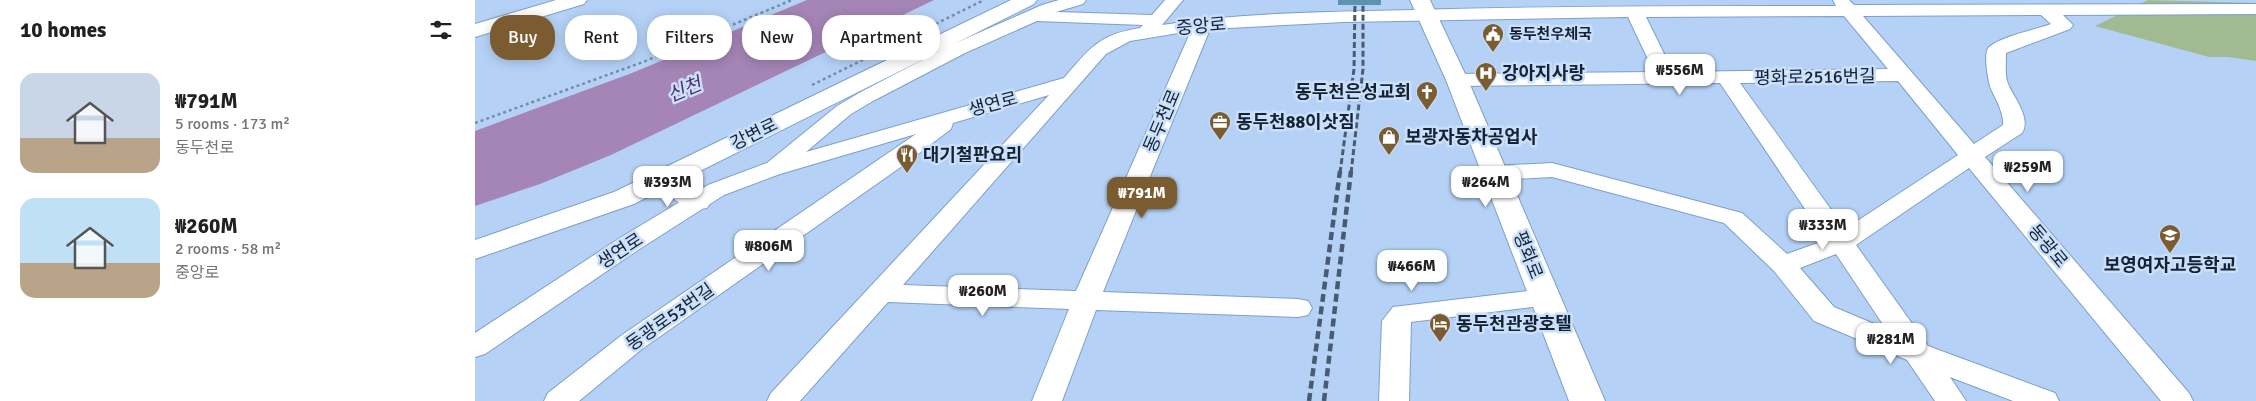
<!DOCTYPE html>
<html lang="en">
<head>
<meta charset="utf-8">
<style>
	:root { --surface:#fff; --page:#f2f2f2; --text:#202124; --muted:#757577; --accent:#7b5c31 }
	body { margin:0; font-family:Signika,"Noto Sans KR",sans-serif; background:var(--page); color:var(--text); height:100vh; display:flex; flex-direction:column; font-size:19px; white-space:nowrap }
	* { box-sizing:border-box; margin:0 }
	p { font-size:16px; color:var(--muted) }
	.icon { flex:none; width:28px; height:28px; fill:none; stroke:currentColor; stroke-width:2; stroke-linecap:round; stroke-linejoin:round }
	.map { position:relative; flex:1; overflow:hidden }
	.sheet { display:flex; flex-direction:column; background:var(--surface); width:475px }
	.sheet>* { flex:none }
	.banner { position:absolute; left:15px; top:15px; width:475px; height:45px; display:flex; gap:10px }
	.price { position:absolute; translate:-50% -42px; padding:0 11px; border-radius:10px; background:#fff; color:#222; font-size:16px; line-height:32px; filter:drop-shadow(0 1px 2px #0008) }
	.price::after { content:''; position:absolute; left:50%; top:30px; width:15px; height:11px; margin-left:-8px; background:inherit; clip-path:polygon(0 0,100% 0,50% 100%) }
	.price.current { background:var(--accent); color:#fff }
	ul { padding:0; list-style:none }
	li { display:flex; align-items:center; gap:15px; height:125px; padding:0 20px }
	li span { display:grid; place-items:center; flex:none; width:140px; height:100px; border-radius:15px; color:#555 }
	li>.icon { margin-inline-start:auto }
	span .icon { width:60px; height:60px; fill:#fffc; stroke-width:1 }
	li b { font-size:21px }
	h2 { display:flex; justify-content:space-between; align-items:center; height:60px; padding:0 20px; font-size:21px }
	.chip { padding:0 18px; border-radius:20px; background:var(--surface); box-shadow:0 2px 12px #0003; font-size:18px; line-height:45px }
	.chip.current { background:var(--accent); color:#fff }
	main { display:flex; flex:1; min-height:0 }
	.map>svg:first-child { display:block }
	.green { fill:#a1ba92 }
	.water { fill:#a585b6 }
	.lines { fill:none; stroke-linecap:round; stroke-linejoin:round }
	.minor-casing { stroke:#7d9fca; stroke-width:2 }
	.major-casing { stroke:#7d9fca; stroke-width:2 }
	.path { stroke:#768da9; stroke-width:2.5; stroke-dasharray:3 3; stroke-linecap:butt }
	.minor { fill:#fff; fill-rule:evenodd }
	.major { fill:#fff; fill-rule:evenodd }
	.rail-far1 { stroke:#485b72; stroke-width:3; stroke-dasharray:6 3; stroke-linecap:butt }
	.rail { stroke:#485b72; stroke-width:4.5; stroke-dasharray:8 4.5; stroke-linecap:butt }
	.wall { fill:#5d92b0 }
	.labels { text-anchor:middle; stroke-width:5; stroke-linejoin:round; paint-order:stroke }
	.far-poi-label { font-size:15px; font-weight:bold; fill:#152233; stroke:#c9dffa; text-anchor:start }
	.street-label { font-size:18px; fill:#152233; stroke:#c9dffa }
	.poi-label { font-size:18px; font-weight:bold; fill:#152233; stroke:#c9dffa; text-anchor:start }
	.water-label { font-size:19px; font-style:italic; fill:#532967; stroke:#c9dffa }
</style>
</head>
<body>
<main>
<section class="sheet">
<h2>10 homes<svg class="icon" aria-label="filters" viewBox="0 0 24 24"><path d="M4 7h16M4 17h16"/><circle cx="9" cy="7" r="2"/><circle cx="15" cy="17" r="2"/></svg></h2>
<ul>
<li><span style="background:linear-gradient(#c9d6e8 65%,#b9a48a 0)"><svg class="icon" aria-label="home" viewBox="0 0 24 24"><path d="M3 11l9-7 9 7M6 9v11h12V9"/></svg></span><div><b>₩791M</b><p>5 rooms · 173 m²</p><p>동두천로</p></div></li>
<li><span style="background:linear-gradient(#bfe0f5 65%,#b9a48a 0)"><svg class="icon" aria-label="home" viewBox="0 0 24 24"><path d="M3 11l9-7 9 7M6 9v11h12V9"/></svg></span><div><b>₩260M</b><p>2 rooms · 58 m²</p><p>중앙로</p></div></li>
</ul>
</section>
<div class="map">
<svg width="1781" height="401" viewBox="0 0 1781 401">
	<rect width="100%" height="100%" fill="#b5d2f6"/>
	<!-- green -->
	<path class="green" d="M 1673,0 L 1781,3 L 1781,61 L 1753,57 L 1734,57 L 1620,26 Z"/>
	<!-- water -->
	<path class="water" d="M 332,0 L 459,0 L 136,155 L 65,184 L 0,206 L 0,131 L 157,73 Z"/>
	<g class="lines">
		<!-- minor casing -->
		<g class="minor-casing">
			<g id="minor">
				<path d="M 584,0 L 611,0 L 608,4 L 581,12 L 677,15 L 690,0 L 708,0 L 687,25 C 770,12 856,12 940,10 C 1080,6 1220,6 1361,6 L 1358,0 L 1374,0 L 1379,5 L 1781,4 L 1781,14 L 1588,15 L 1598,25 L 1595,29 L 1531,53 C 1531,62 1530,73 1532,81 C 1537,96 1557,117 1547,133 L 1510,157 L 1714,393 L 1718,401 L 1686,401 L 1494,168 L 1381,245 L 1453,346 L 1580,393 L 1584,401 L 1538,401 L 1475,377 L 1491,401 L 1460,401 L 1432,360 L 1339,321 L 1299,271 L 1249,223 L 1077,177 L 1020,180 L 1012,178 L 1009,173 L 1012,168 L 1020,166 L 1077,163 L 1267,213 L 1312,254 L 1351,240 L 1245,83 L 982,86 L 975,84 L 972,80 L 975,76 L 982,74 L 1179,72 L 1153,17 L 869,22 L 735,29 L 628,292 L 823,299 L 833,301 L 837,308 L 833,315 L 823,317 L 621,310 L 587,401 L 557,401 L 594,309 L 413,302 L 325,401 L 292,401 L 296,393 L 574,95 L 478,123 L 476,129 L 430,164 L 167,349 L 104,401 L 69,401 L 73,393 L 147,335 L 441,134 L 305,174 L 249,195 L 163,250 L 10,354 L 0,357 L 0,333 L 145,238 L 233,185 L 292,163 L 362,106 L 384,93 L 476,45 L 567,5 ZM 1566,15 L 1576,24 C 1560,30 1527,36 1514,47 C 1508,53 1513,81 1516,89 C 1521,100 1529,113 1528,125 L 1499,144 L 1388,16 ZM 1369,16 L 1413,69 L 1198,72 L 1171,17 ZM 562,21 L 668,25 L 665,28 C 624,34 614,49 589,78 L 331,152 L 376,114 L 398,101 L 490,53 ZM 716,31 L 601,291 L 428,285 L 631,54 L 655,41 ZM 1423,81 L 1483,155 L 1370,229 L 1265,83 ZM 1361,254 L 1411,329 L 1359,307 L 1325,268 Z"/>
				<path d="M 1070,289 L 1080,292 L 1083,298 L 1080,304 L 936,322 L 934,401 L 904,401 L 907,321 L 918,307 Z"/>
			</g>
		</g>
		<!-- major casing -->
		<g class="major-casing">
			<g id="major">
				<path d="M 81,0 L 112,0 L 109,4 L 0,37 L 0,24 Z"/>
				<path d="M 536,0 L 562,0 L 559,4 L 207,180 L 232,196 L 236,202 L 232,208 C 213,212 201,200 186,190 L 159,204 L 0,259 L 0,240 L 139,192 Z"/>
				<path d="M 935,0 L 955,0 L 993,80 L 1130,401 L 1094,401 L 971,80 Z"/>
			</g>
		</g>
		<!-- path -->
		<g class="path">
			<path d="M 337,85 L 509,0"/>
			<path d="M 0,123 L 168,62 L 317,0"/>
		</g>
		<!-- minor -->
		<use href="#minor" class="minor"/>
		<!-- major -->
		<use href="#major" class="major"/>
		<!-- rail-far1 -->
		<g class="rail-far1">
			<path d="M 865,173 L 879,69 L 880,0"/>
			<path d="M 876,173 L 888,69 L 888,0"/>
		</g>
		<!-- rail -->
		<g class="rail">
			<path d="M 834,401 L 865,171"/>
			<path d="M 849,401 L 876,171"/>
		</g>
	</g>
	<!-- wall -->
	<rect class="wall" x="863" y="0" width="43" height="5"/>
	<!-- icons -->
	<defs>
		<g id="civic-pin" transform="scale(1.125)"><path d="M0 17L-7.5 6A9.5 9.5 0 1 1 7.5 6Z" fill="#7b5c31" stroke="#c9dffa"/><path d="M-.6-6.5H3V-4.5H.6V-3L4-1V1h2V6H-6V1h2V-1L-.6-3ZM-1.2 2.5V6h2.4V2.5Z" fill="#fff"/></g>
		<g id="hospital-pin" transform="scale(1.125)"><path d="M0 17L-7.5 6A9.5 9.5 0 1 1 7.5 6Z" fill="#7b5c31" stroke="#c9dffa"/><path d="M-5-5h3v3.5h4V-5h3V5h-3V1.5h-4V5h-3Z" fill="#fff"/></g>
		<g id="church-pin" transform="scale(1.125)"><path d="M0 17L-7.5 6A9.5 9.5 0 1 1 7.5 6Z" fill="#7b5c31" stroke="#c9dffa"/><path d="M-1.2-6h2.4v3.5h3.3v2.4h-3.3V6h-2.4V-.1h-3.3v-2.4h3.3Z" fill="#fff"/></g>
		<g id="office-pin" transform="scale(1.125)"><path d="M0 17L-7.5 6A9.5 9.5 0 1 1 7.5 6Z" fill="#7b5c31" stroke="#c9dffa"/><path d="M-6-3h4V-5.5h4V-3h4V5H-6ZM-1-4.5V-3h2v-1.5ZM-6 0V1H6V0Z" fill="#fff"/></g>
		<g id="shop-pin" transform="scale(1.125)"><path d="M0 17L-7.5 6A9.5 9.5 0 1 1 7.5 6Z" fill="#7b5c31" stroke="#c9dffa"/><path d="M-5-2.5h2.3a2.7 3.5 0 0 1 5.4 0H5L5.5 6h-11ZM-1.5-2.5h3a1.5 2.3 0 0 0-3 0Z" fill="#fff"/></g>
		<g id="restaurant-pin" transform="scale(1.125)"><path d="M0 17L-7.5 6A9.5 9.5 0 1 1 7.5 6Z" fill="#7b5c31" stroke="#c9dffa"/><path d="M-5-6h1v4h1v-4h1v4h1v-4h1v5L-1.5 .5V6h-2V.5L-5-1ZM5-6V6H3V1.5H1.5Q1.5-4 5-6Z" fill="#fff"/></g>
		<g id="school-pin" transform="scale(1.125)"><path d="M0 17L-7.5 6A9.5 9.5 0 1 1 7.5 6Z" fill="#7b5c31" stroke="#c9dffa"/><path d="M0-5L7-2L0 1L-7-2ZM-4 1L0 2.5L4 1V4Q0 6-4 4Z" fill="#fff"/></g>
		<g id="hotel-pin" transform="scale(1.125)"><path d="M0 17L-7.5 6A9.5 9.5 0 1 1 7.5 6Z" fill="#7b5c31" stroke="#c9dffa"/><path d="M-6-4.5h1.5V1H6V5H4.5V3h-9V5H-6ZM-4 0a1.8 1.8 0 1 1 3.6 0ZM.5 0V-2.5h3Q6-2.5 6 0Z" fill="#fff"/></g>
	</defs>
	<g fill-rule="evenodd">
		<use href="#civic-pin" x="1018" y="34"/>
		<use href="#hospital-pin" x="1011" y="73"/>
		<use href="#church-pin" x="952" y="92"/>
		<use href="#office-pin" x="745" y="122"/>
		<use href="#shop-pin" x="914" y="137"/>
		<use href="#restaurant-pin" x="432" y="155"/>
		<use href="#school-pin" x="1695" y="235"/>
		<use href="#hotel-pin" x="965" y="324"/>
	</g>
	<g class="labels">
		<!-- far-poi labels -->
		<g class="far-poi-label">
			<text x="1034" y="39">동두천우체국</text>
		</g>
		<!-- street labels -->
		<g class="street-label">
			<text transform="translate(726 26) rotate(-5)" y="6">중앙로</text>
			<text transform="translate(1340 77) rotate(-1)" y="6">평화로2516번길</text>
			<text transform="translate(518 104) rotate(-15)" y="6">생연로</text>
			<text transform="translate(687 121) rotate(-67)" y="6">동두천로</text>
			<text transform="translate(279 134) rotate(-26)" y="6">강변로</text>
			<text transform="translate(1573 246) rotate(50)" y="6">동광로</text>
			<text transform="translate(145 251) rotate(-33)" y="6">생연로</text>
			<text transform="translate(1053 255) rotate(68)" y="6">평화로</text>
			<text transform="translate(195 317) rotate(-35)" y="6">동광로53번길</text>
		</g>
		<!-- poi labels -->
		<g class="poi-label">
			<text x="1027" y="79">강아지사랑</text>
			<text x="936" y="98" text-anchor="end">동두천은성교회</text>
			<text x="761" y="128">동두천88이삿짐</text>
			<text x="930" y="143">보광자동차공업사</text>
			<text x="448" y="161">대기철판요리</text>
			<text x="1695" y="271" text-anchor="middle">보영여자고등학교</text>
			<text x="981" y="330">동두천관광호텔</text>
		</g>
		<!-- water labels -->
		<g class="water-label">
			<text transform="translate(209 89) rotate(-23)" y="7">신천</text>
		</g>
	</g>
</svg>
<b class="price" style="left:1205px;top:96px">₩556M</b>
<b class="price" style="left:1553px;top:193px">₩259M</b>
<b class="price" style="left:193px;top:208px">₩393M</b>
<b class="price" style="left:1011px;top:208px">₩264M</b>
<b class="price current" style="left:667px;top:219px">₩791M</b>
<b class="price" style="left:1348px;top:251px">₩333M</b>
<b class="price" style="left:294px;top:272px">₩806M</b>
<b class="price" style="left:937px;top:292px">₩466M</b>
<b class="price" style="left:508px;top:317px">₩260M</b>
<b class="price" style="left:1416px;top:365px">₩281M</b>
<div class="banner">
<a class="chip current">Buy</a>
<a class="chip">Rent</a>
<a class="chip">Filters</a>
<a class="chip">New</a>
<a class="chip">Apartment</a>
</div>
</div>
</main>
</body>
</html>
